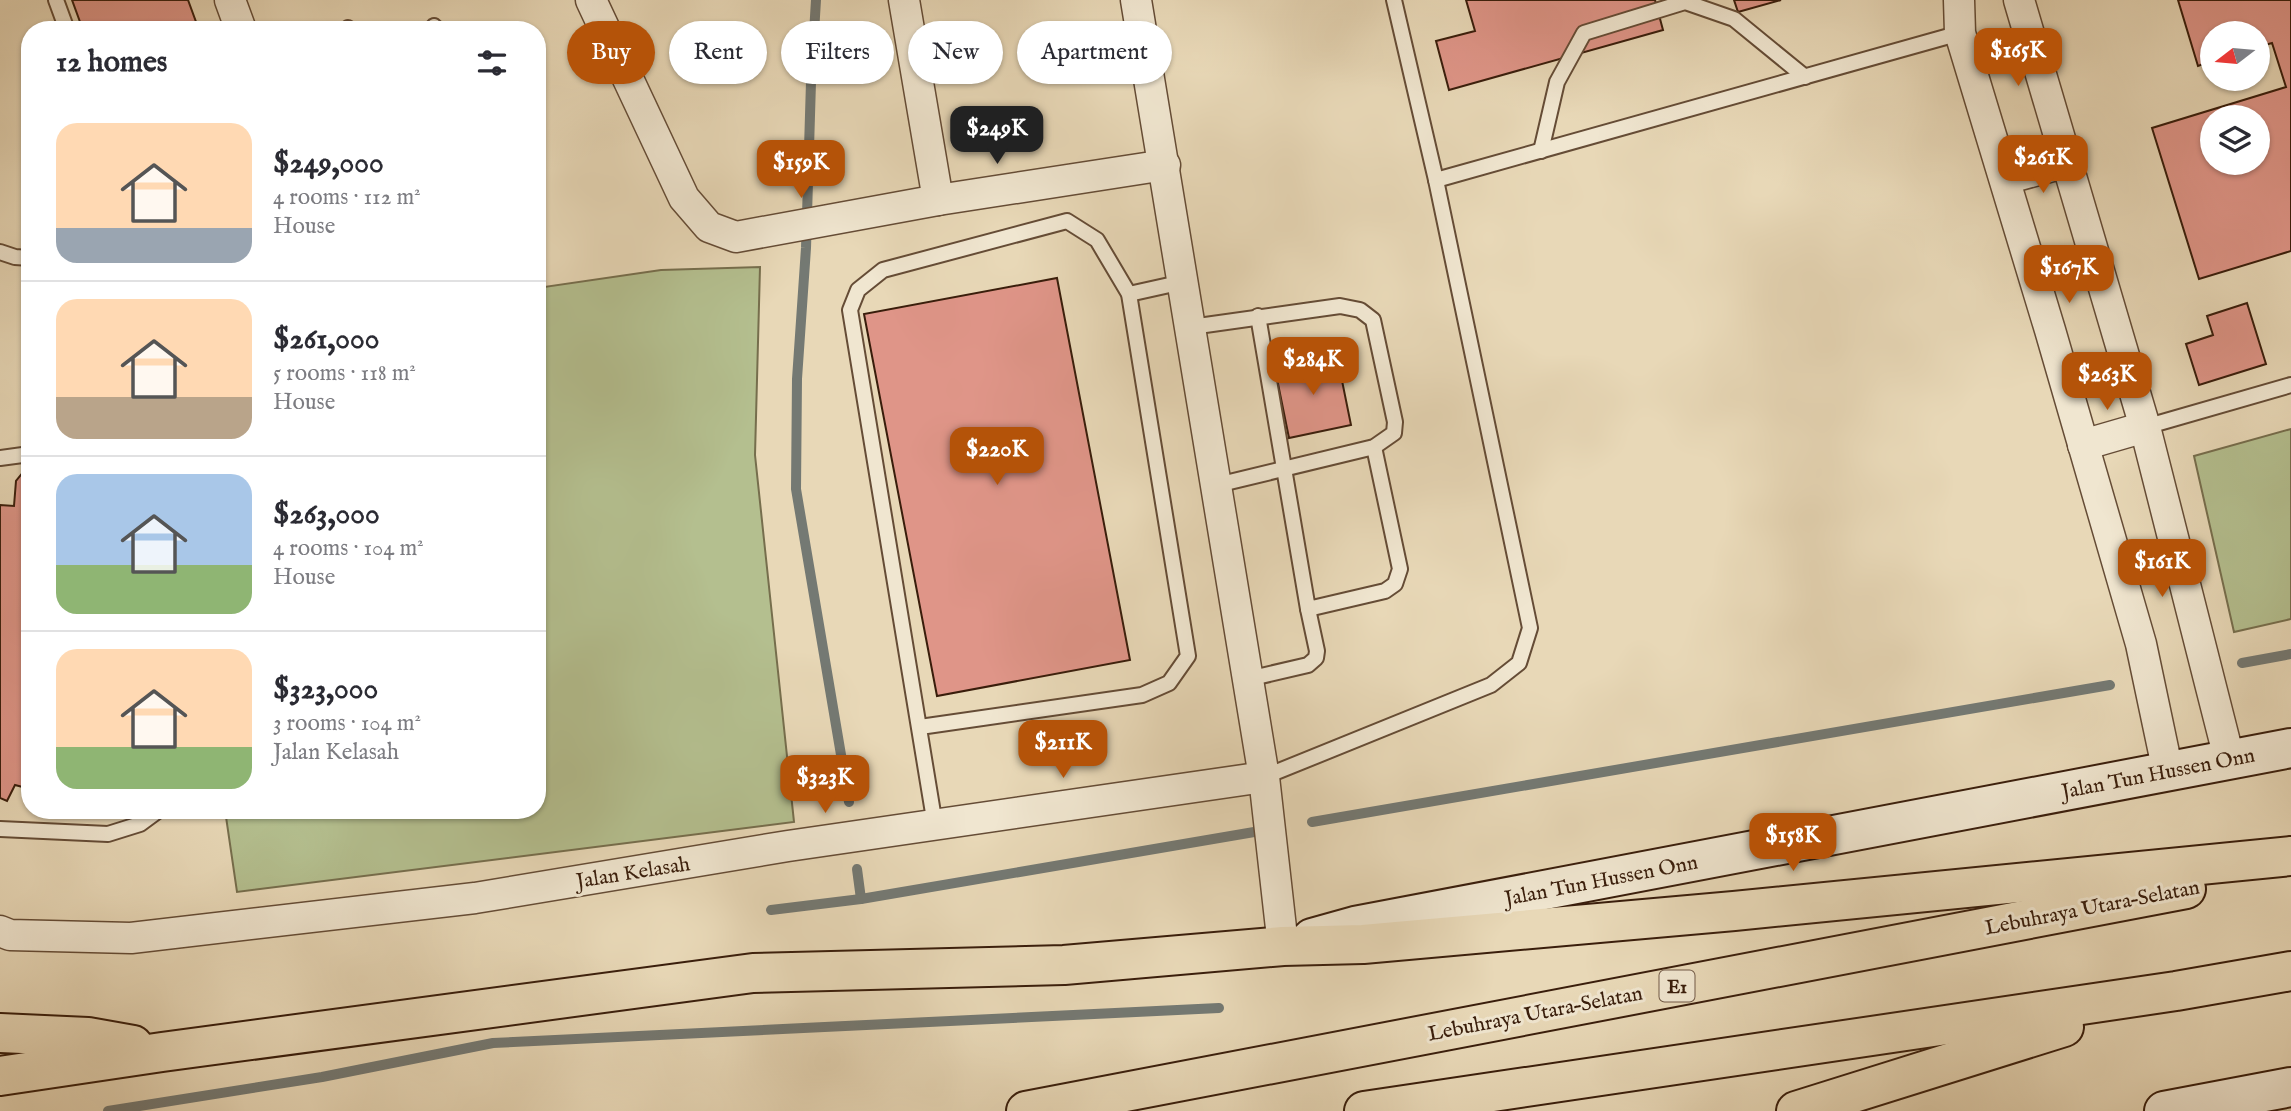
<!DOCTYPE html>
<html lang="en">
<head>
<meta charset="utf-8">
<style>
	:root { --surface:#fff; --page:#f7f7f7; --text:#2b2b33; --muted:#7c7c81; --line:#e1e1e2; --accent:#b45309 }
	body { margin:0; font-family:"IM FELL English",serif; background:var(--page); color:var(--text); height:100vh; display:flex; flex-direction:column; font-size:26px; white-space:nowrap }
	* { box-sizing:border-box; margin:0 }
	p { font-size:23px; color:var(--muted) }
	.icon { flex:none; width:38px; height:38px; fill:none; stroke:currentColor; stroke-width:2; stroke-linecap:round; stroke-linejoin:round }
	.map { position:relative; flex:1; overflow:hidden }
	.drawer { position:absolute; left:21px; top:21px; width:525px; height:798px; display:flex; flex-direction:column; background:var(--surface); border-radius:28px; box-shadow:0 2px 5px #0004 }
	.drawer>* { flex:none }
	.banner { position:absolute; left:567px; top:21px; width:665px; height:63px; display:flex; gap:14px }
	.needle { width:46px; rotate:254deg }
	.buttons { position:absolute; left:2200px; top:21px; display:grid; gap:14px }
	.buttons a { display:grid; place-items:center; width:70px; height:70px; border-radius:50%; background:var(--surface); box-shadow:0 2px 5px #0004; font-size:35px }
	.price { position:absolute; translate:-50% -60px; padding:0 16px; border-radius:14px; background:var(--accent); color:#fff; font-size:23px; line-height:46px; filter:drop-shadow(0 2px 4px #0008) }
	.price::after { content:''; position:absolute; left:50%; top:42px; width:21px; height:16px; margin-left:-10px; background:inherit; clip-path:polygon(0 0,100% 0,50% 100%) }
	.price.active { background:#222; color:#fff }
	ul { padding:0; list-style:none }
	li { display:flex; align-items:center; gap:21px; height:175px; padding:0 35px }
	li+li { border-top:2px solid var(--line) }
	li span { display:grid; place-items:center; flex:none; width:196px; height:140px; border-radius:21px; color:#555 }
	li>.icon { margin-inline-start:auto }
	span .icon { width:84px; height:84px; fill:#fffc; stroke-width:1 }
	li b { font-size:30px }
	h2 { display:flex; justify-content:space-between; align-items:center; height:84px; padding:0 35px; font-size:30px }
	.pill { padding:0 24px; border-radius:32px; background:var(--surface); box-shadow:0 2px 5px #0004; font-size:24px; line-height:63px }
	.pill.active { background:var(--accent); color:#fff }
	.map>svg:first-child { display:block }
	.green { fill:#b4bf8f; stroke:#766e4d; stroke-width:2 }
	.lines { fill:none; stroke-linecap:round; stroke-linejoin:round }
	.stream { stroke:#747973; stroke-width:10 }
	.building { fill:#df9588; stroke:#391d0b; stroke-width:2; fill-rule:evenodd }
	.lane-casing { stroke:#654c36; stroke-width:18 }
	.street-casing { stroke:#654c36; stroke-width:33 }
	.secondary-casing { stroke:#391d0b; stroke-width:42 }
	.highway-casing { stroke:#391d0b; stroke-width:42 }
	.lane { stroke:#f0e6d0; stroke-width:14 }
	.street { stroke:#f0e6d0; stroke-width:30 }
	.secondary { stroke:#f0e6d0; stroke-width:38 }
	.highway { stroke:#e8d8b7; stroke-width:38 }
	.labels { text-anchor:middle; stroke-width:6; stroke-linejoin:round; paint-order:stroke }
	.shield { fill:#f0e6d0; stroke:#705946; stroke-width:2 }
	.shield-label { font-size:19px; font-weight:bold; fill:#391d0b }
	.street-label { font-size:21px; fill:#391d0b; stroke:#f0e6d0 }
</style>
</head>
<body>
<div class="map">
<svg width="2291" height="1111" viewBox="0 0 2291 1111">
	<rect width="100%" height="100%" fill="#e8d8b7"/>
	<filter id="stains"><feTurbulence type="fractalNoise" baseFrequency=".00286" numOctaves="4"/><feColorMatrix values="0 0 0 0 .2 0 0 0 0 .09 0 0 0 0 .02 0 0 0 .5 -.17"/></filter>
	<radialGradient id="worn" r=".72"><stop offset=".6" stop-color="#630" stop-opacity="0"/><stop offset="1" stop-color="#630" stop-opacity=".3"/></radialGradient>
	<!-- green -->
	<g class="green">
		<path d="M 760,267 L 755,455 L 794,822 L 237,892 L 225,810 L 537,810 L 537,288 L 661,270 Z"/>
		<path d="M 2291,429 L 2291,619 L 2234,632 L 2194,456 Z"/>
	</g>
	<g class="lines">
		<!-- stream -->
		<g class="stream">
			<path d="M 816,0 L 811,82 L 806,248 L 797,379 L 796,489 L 849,802"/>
			<path d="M 2242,663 L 2291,654"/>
			<path d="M 1312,822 L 2110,685"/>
			<path d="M 857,869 L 861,899"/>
			<path d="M 771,910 L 861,899 L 1260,831"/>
			<path d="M 108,1111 L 322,1077 L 493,1043 L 1219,1008"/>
		</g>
	</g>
	<!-- building -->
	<g class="building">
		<path d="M 72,0 L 188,0 L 199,30 L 83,30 Z"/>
		<path d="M 1466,0 L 1655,0 L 1663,30 L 1449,90 L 1436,41 L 1475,31 Z"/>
		<path d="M 1734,0 L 1781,0 L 1738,12 Z"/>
		<path d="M 2178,0 L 2291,0 L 2291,251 L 2199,279 L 2152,128 L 2286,87 L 2272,43 L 2258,47 L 2258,33 L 2212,33 L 2212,61 L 2198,66 ZM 2212,117 L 2258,117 L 2258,163 L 2212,163 Z"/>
		<path d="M 1057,278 L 1130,660 L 937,696 L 864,314 Z"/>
		<path d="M 2247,303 L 2266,364 L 2199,385 L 2186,344 L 2213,335 L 2207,316 Z"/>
		<path d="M 1337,356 L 1351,425 L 1289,438 L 1275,369 Z"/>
		<path d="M 30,469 L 30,789 L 15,785 L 7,801 L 0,798 L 0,505 L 14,506 L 16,481 L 24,471 Z"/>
	</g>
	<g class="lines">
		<!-- lane casing -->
		<g class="lane-casing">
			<g id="lane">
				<path d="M 56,0 L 67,30"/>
				<path d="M 434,26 L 435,30"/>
				<path d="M 348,28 L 349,30"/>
				<path d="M 1541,151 L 1557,82 L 1584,33 L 1685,2 L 1734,19 L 1805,77"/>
				<path d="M 1436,180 L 1960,33"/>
				<path d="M 0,252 L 15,257 L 30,258"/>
				<path d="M 1129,294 L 1183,282"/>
				<path d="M 1258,316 L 1308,609 L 1385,591 L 1395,584 L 1400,569 L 1374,447"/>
				<path d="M 1191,327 L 1340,306 L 1360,310 L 1373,320 L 1395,422 L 1394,433 L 1374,447 L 1217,485"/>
				<path d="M 2145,427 L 2291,385"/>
				<path d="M 0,458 L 30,454"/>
				<path d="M 1248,679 L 1308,665 L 1316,658 L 1317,651 L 1308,609"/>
				<path d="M 920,727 L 1142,695 L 1169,683 L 1188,656 L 1129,294 L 1097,240 L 1067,221 L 883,270 L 858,290 L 850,310 L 935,825"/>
				<path d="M 1264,777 L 1491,685 L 1519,663 L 1530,628 L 1436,180 L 1394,0"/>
				<path d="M 0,829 L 108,834 L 140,824 L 159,810"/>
			</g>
		</g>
		<!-- street casing -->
		<g class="street-casing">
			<g id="street">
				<path d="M 230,0 L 241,30"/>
				<path d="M 591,0 L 684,198 L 709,227 L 736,237 L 938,200 L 1165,165"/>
				<path d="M 904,0 L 938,200"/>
				<path d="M 1136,0 L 1264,777 L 1283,946"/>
				<path d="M 1959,0 L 1960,33 L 2050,330 L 2141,644 L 2168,772"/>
				<path d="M 2019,0 L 2145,427 L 2229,758"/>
				<path d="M 2005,179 L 2067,162"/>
				<path d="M 2083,445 L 2145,427"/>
				<path d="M 0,931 L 10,935 L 131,938 L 475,898 L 788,846 L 1264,777"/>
			</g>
		</g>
		<!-- secondary casing -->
		<g class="secondary-casing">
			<g id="secondary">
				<path d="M 1312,938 L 1355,926 L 2291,748"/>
				<path d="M 2164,1111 L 2291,1087"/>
			</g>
		</g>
		<!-- highway casing -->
		<g class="highway-casing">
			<g id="highway">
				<path d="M 0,1033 L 88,1037 L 133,1045"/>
				<path d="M 0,1076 L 162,1052 L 753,973 L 1064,965 L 1283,946 L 1363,944 L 1734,911 L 2291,856"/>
				<path d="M 1026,1111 L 2186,889"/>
				<path d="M 1364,1111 L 2176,991 L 2291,971"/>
				<path d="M 1796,1111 L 2064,1027"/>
			</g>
		</g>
		<!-- lane -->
		<use href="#lane" class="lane"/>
		<!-- street -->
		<use href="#street" class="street"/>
		<!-- secondary -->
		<use href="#secondary" class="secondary"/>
		<!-- highway -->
		<use href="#highway" class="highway"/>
	</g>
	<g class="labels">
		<!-- shield labels -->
		<rect class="shield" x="1659.5" y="970.5" width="35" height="31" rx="5"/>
		<g class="shield-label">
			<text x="1677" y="993">E1</text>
		</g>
		<!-- street labels -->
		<g class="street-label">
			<text transform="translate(2158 773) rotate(-11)" y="7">Jalan Tun Hussen Onn</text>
			<text transform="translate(633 872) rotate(-9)" y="7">Jalan Kelasah</text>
			<text transform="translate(1601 880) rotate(-11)" y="7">Jalan Tun Hussen Onn</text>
			<text transform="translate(2092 907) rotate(-11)" y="7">Lebuhraya Utara–Selatan</text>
			<text transform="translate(1535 1013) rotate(-11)" y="7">Lebuhraya Utara–Selatan</text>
		</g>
	</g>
	<rect width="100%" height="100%" filter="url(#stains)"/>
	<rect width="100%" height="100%" fill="url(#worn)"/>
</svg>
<div class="buttons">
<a><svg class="needle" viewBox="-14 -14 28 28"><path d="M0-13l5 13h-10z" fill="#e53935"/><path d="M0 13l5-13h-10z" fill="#7c7c81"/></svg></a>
<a><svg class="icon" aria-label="layers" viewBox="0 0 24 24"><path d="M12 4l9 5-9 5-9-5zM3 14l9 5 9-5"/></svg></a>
</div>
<b class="price" style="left:2018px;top:88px">$165K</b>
<b class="price active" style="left:997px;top:166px">$249K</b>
<b class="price" style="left:2043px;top:195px">$261K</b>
<b class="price" style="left:801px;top:200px">$159K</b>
<b class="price" style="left:2069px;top:305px">$167K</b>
<b class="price" style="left:1313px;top:397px">$284K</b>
<b class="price" style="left:2107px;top:412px">$263K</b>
<b class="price" style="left:997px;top:487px">$220K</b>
<b class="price" style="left:2162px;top:599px">$161K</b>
<b class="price" style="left:1063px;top:780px">$211K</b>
<b class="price" style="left:825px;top:815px">$323K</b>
<b class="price" style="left:1793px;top:873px">$158K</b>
<div class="banner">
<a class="pill active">Buy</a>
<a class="pill">Rent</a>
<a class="pill">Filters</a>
<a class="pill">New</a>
<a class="pill">Apartment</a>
</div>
<section class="drawer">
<h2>12 homes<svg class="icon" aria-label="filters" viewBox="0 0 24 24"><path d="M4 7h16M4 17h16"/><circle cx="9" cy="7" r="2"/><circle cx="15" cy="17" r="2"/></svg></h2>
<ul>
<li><span style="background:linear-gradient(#ffd9b3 75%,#9aa5b1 0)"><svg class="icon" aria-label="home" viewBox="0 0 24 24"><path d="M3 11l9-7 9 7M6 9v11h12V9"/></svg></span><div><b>$249,000</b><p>4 rooms · 112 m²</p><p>House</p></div></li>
<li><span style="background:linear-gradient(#ffd9b3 70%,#b9a48a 0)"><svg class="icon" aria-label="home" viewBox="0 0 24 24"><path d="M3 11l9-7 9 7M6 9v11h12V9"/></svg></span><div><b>$261,000</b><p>5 rooms · 118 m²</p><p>House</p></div></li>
<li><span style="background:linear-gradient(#a9c7e8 65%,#8fb573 0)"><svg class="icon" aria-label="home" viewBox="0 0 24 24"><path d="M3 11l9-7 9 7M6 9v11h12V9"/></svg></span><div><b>$263,000</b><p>4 rooms · 104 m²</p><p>House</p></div></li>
<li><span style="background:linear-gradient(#ffd9b3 70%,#8fb573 0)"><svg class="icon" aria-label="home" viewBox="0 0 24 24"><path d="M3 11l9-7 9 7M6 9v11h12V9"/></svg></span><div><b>$323,000</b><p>3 rooms · 104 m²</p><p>Jalan Kelasah</p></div></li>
</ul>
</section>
</div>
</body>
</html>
